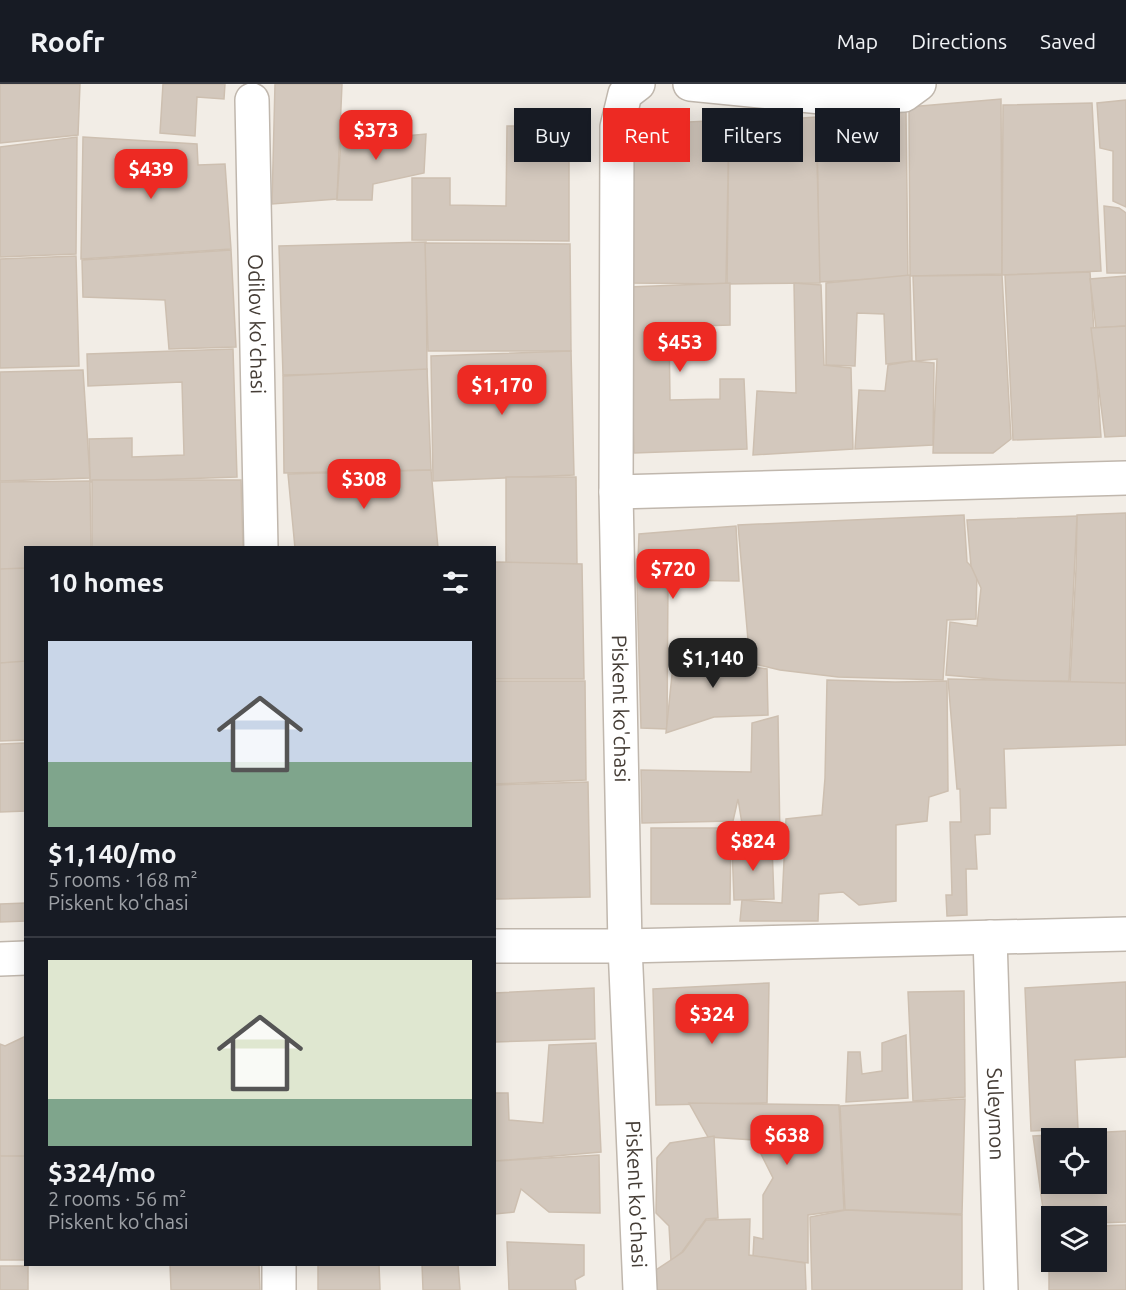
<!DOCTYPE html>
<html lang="en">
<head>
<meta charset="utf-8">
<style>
	:root { --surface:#171b24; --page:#20242c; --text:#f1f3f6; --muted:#9ea1a6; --line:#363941; --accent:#ed2a23 }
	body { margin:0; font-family:Ubuntu,sans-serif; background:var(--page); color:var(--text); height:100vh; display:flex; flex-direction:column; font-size:22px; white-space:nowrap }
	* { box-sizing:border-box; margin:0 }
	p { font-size:20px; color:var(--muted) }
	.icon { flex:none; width:33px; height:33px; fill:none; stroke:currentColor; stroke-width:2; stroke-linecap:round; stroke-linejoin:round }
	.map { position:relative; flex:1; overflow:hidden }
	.drawer { position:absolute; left:24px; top:462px; width:472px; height:720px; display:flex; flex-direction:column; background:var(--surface); border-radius:0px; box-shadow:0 3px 15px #0003 }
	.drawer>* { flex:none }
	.hud { position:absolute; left:514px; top:24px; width:520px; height:54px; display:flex; gap:12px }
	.fabs { position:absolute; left:1041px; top:1044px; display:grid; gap:12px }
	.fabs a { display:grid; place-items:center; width:66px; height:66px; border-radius:0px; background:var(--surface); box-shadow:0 3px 15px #0003; font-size:30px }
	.price { position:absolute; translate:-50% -51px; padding:0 14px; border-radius:12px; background:var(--accent); color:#fff; font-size:20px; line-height:39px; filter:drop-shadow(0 2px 3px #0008) }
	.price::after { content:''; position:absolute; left:50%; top:36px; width:18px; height:14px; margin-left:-9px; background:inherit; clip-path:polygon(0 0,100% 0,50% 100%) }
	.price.current { background:#222; color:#fff }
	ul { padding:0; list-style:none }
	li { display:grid; align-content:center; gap:12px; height:318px; padding:0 24px }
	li+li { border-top:2px solid var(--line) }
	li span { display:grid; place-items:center; height:186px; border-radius:0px; color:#555 }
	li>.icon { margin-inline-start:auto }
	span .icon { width:108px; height:108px; fill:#fffc; stroke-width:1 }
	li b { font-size:26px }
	h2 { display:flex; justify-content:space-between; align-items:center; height:72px; padding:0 24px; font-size:26px }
	.pill { padding:0 21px; border-radius:0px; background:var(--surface); box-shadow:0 3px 15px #0003; font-size:21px; line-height:54px }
	.pill.current { background:var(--accent); color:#fff }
	header { display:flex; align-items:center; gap:36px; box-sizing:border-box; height:84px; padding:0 30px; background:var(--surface); border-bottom:2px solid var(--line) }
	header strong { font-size:28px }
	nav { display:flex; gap:33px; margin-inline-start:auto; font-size:21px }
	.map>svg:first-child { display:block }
	.building { fill:#d3c8bd; stroke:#cdbfb0; stroke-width:1.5; fill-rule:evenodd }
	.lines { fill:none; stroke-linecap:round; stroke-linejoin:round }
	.minor-casing { stroke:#c0b7ad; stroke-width:36 }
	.minor { stroke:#fff; stroke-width:33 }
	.labels { text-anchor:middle; stroke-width:4.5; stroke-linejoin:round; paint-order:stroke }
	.street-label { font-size:21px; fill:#453d36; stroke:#fff }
</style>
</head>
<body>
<header>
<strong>Roofr</strong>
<nav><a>Map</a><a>Directions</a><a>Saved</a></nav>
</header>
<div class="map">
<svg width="1126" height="1206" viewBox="0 0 1126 1206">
	<rect width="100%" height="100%" fill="#f2ede6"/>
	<!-- building -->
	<g class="building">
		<path d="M 0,0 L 80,0 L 78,51 L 0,59 Z"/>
		<path d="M 163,0 L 225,0 L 224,15 L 197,13 L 195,52 L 160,49 Z"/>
		<path d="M 275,0 L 342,0 L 337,115 L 272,120 Z"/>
		<path d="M 1001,15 L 1002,190 L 910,192 L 909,23 Z"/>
		<path d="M 1126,16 L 1126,123 L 1113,117 L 1113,67 L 1100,64 L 1097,19 Z"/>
		<path d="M 1092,19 L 1101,187 L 1002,191 L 1003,21 Z"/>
		<path d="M 906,28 L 908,193 L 819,198 L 817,36 Z"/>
		<path d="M 816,33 L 820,199 L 727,200 L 729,39 Z"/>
		<path d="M 729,36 L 726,200 L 629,199 L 627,41 Z"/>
		<path d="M 372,40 L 371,55 L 426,50 L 424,89 L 373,100 L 372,116 L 337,116 L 342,41 Z"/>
		<path d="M 507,42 L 569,42 L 569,157 L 412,156 L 412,94 L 450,94 L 450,121 L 506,122 Z"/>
		<path d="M 77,53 L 76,170 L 0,173 L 0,63 Z"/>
		<path d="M 83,53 L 197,60 L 198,81 L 225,80 L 231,165 L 81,175 Z"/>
		<path d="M 1104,122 L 1119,124 L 1126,129 L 1126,189 L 1107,189 Z"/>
		<path d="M 426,158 L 427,288 L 283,291 L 279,162 Z"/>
		<path d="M 425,159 L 570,160 L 571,267 L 428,267 Z"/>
		<path d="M 231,166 L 236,263 L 169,265 L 165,216 L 83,213 L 82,176 Z"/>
		<path d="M 76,172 L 79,282 L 0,284 L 0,175 Z"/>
		<path d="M 1090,188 L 1101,353 L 1013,356 L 1005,191 Z"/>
		<path d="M 910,191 L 912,277 L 886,280 L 884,230 L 857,229 L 855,282 L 826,281 L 826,199 Z"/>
		<path d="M 1002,191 L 1011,355 L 993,369 L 933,369 L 937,275 L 916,277 L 913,192 Z"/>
		<path d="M 1126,192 L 1126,242 L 1096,244 L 1090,195 Z"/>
		<path d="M 730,199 L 730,241 L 669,243 L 670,316 L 720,315 L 720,295 L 744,295 L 747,365 L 634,369 L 629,203 Z"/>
		<path d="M 794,199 L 821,201 L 824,281 L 851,284 L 853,365 L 753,371 L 757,307 L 796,309 Z"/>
		<path d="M 1126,242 L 1126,352 L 1105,353 L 1091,244 Z"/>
		<path d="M 233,265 L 237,393 L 90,398 L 89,355 L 132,354 L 132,373 L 184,371 L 182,298 L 88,302 L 87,270 Z"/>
		<path d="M 571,267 L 574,391 L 433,397 L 431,272 Z"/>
		<path d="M 912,277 L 934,279 L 933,361 L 855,365 L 859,306 L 885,307 L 888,281 Z"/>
		<path d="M 427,285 L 431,386 L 284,389 L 283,292 Z"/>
		<path d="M 83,286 L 90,394 L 0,397 L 0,288 Z"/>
		<path d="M 431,386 L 438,464 L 295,464 L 288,390 Z"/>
		<path d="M 506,393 L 576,393 L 577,481 L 506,481 Z"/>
		<path d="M 92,396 L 241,396 L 243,464 L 92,464 Z"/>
		<path d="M 90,397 L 91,464 L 26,464 L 26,485 L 0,486 L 0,398 Z"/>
		<path d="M 1126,429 L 1126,600 L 1070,600 L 1076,485 L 1077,431 Z"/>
		<path d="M 964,431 L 967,478 L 977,488 L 976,535 L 947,536 L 943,596 L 838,593 L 780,586 L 750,579 L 738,441 Z"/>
		<path d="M 1077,432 L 1069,597 L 1026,598 L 946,591 L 950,538 L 977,542 L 981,504 L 971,482 L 967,436 Z"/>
		<path d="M 736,442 L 739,497 L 668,496 L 667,645 L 641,644 L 637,501 L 639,450 Z"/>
		<path d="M 495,478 L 582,480 L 584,595 L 495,595 Z"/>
		<path d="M 26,484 L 26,578 L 0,579 L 0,485 Z"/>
		<path d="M 675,562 L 710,566 L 714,578 L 767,585 L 768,631 L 714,633 L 666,649 Z"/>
		<path d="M 26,577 L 26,656 L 0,657 L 0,579 Z"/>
		<path d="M 948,595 L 1126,599 L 1126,661 L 1004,665 L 1006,724 L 990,724 L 990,750 L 975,751 L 977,785 L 966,785 L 967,831 L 947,832 L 946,811 L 952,811 L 950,738 L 961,738 L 960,705 L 957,705 Z"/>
		<path d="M 827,596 L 895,598 L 947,597 L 948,707 L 929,713 L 927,737 L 896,741 L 896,817 L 859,821 L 843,808 L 819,810 L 818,837 L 740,837 L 742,816 L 782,819 L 786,735 L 822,731 L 825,694 Z"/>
		<path d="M 495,597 L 585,597 L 586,696 L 495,700 Z"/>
		<path d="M 778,632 L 780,756 L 756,754 L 743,746 L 738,715 L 733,737 L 642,739 L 641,686 L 751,688 L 752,639 Z"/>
		<path d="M 26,659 L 26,727 L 0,728 L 0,660 Z"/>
		<path d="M 588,698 L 590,813 L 495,815 L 495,701 Z"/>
		<path d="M 651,744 L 731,744 L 730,820 L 651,820 Z"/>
		<path d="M 772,761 L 774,815 L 734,816 L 732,762 Z"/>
		<path d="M 26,819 L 26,837 L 0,838 L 0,820 Z"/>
		<path d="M 1126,898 L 1126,973 L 1075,976 L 1078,1045 L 1031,1047 L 1025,904 Z"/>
		<path d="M 769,899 L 767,1019 L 656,1021 L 653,905 Z"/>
		<path d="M 594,904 L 595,955 L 495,958 L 495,909 Z"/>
		<path d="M 964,907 L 965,1013 L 913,1017 L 908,908 Z"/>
		<path d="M 906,951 L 908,1014 L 846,1018 L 848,968 L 860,968 L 862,990 L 882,987 L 882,959 Z"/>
		<path d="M 26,952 L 26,1073 L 0,1075 L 0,960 L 5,962 Z"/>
		<path d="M 596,959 L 601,1068 L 495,1077 L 495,1009 L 508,1009 L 509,1036 L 543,1039 L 549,961 Z"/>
		<path d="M 965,1015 L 962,1130 L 845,1126 L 840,1022 Z"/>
		<path d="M 689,1019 L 839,1021 L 844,1126 L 808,1131 L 808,1179 L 753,1172 L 754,1153 L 763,1155 L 763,1111 L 773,1094 L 754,1056 L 708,1053 Z"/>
		<path d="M 1126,1047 L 1126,1138 L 1096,1139 L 1096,1132 L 1052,1132 L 1052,1140 L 1045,1140 L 1033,1052 ZM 1052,1054 L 1096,1054 L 1096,1100 L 1052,1100 Z"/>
		<path d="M 714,1052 L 718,1134 L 706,1135 L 682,1168 L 671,1177 L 669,1142 L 656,1129 L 657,1074 L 670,1059 Z"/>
		<path d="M 599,1071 L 600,1129 L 549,1128 L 521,1105 L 514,1128 L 495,1130 L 495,1077 Z"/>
		<rect x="0" y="1072" width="26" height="104"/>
		<path d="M 846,1126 L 962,1131 L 962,1206 L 812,1206 L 810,1133 Z"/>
		<path d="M 750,1135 L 749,1171 L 805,1179 L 806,1206 L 657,1206 L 656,1186 L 683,1168 L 706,1136 Z"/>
		<path d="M 1126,1141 L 1126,1206 L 1049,1206 L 1049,1144 L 1052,1144 L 1052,1178 L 1096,1178 L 1096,1142 Z"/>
		<path d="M 507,1158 L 584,1161 L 584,1191 L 575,1196 L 576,1206 L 509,1206 Z"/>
		<path d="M 170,1180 L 259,1180 L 260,1206 L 171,1206 Z"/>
		<path d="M 318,1180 L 379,1180 L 380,1206 L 318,1206 Z"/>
		<path d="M 422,1180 L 458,1180 L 460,1206 L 423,1206 Z"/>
		<rect x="0" y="1182" width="28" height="24"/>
	</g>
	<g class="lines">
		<!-- minor casing -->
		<g class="minor-casing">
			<g id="minor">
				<path id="s1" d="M 638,0 L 625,10 L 617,43 L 616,408 L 625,862 L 640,1206"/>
				<path d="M 690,0 L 831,14 L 904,11 L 919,0"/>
				<path id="s2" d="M 252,16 L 261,464"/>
				<path d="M 616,408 L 1126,394"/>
				<path id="s3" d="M 990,853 L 1001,1206"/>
				<path d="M 495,862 L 625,862 L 1126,850"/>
				<path d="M 0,875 L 26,874"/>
				<path d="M 279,1180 L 279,1206"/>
			</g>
		</g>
		<!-- minor -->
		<use href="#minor" class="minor"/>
	</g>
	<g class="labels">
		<!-- street labels -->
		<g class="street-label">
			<text dy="7" stroke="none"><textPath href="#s2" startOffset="224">Odilov ko'chasi</textPath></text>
			<text dy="7" stroke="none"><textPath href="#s1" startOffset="632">Piskent ko'chasi</textPath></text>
			<text dy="7" stroke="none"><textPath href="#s3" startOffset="177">Suleymon</textPath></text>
			<text dy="7" stroke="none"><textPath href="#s1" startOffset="1118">Piskent ko'chasi</textPath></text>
		</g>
	</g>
</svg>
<div class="fabs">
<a><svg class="icon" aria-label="locate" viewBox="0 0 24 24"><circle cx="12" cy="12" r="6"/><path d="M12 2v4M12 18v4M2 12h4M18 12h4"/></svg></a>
<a><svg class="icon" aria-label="layers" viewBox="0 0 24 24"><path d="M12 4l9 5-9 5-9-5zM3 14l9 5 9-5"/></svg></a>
</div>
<b class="price" style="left:376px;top:77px">$373</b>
<b class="price" style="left:151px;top:116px">$439</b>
<b class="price" style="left:680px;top:289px">$453</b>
<b class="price" style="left:502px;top:332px">$1,170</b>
<b class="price" style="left:364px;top:426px">$308</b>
<b class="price" style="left:673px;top:516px">$720</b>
<b class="price current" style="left:713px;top:605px">$1,140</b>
<b class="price" style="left:753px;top:788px">$824</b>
<b class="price" style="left:712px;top:961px">$324</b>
<b class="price" style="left:787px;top:1082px">$638</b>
<div class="hud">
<a class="pill">Buy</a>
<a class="pill current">Rent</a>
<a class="pill">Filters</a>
<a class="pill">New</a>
</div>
<section class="drawer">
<h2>10 homes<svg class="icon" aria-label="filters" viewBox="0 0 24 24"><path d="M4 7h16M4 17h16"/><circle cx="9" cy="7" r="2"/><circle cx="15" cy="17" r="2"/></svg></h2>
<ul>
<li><span style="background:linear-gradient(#c9d6e8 65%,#7fa58c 0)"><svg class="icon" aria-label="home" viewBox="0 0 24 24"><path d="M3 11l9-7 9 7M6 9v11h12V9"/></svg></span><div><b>$1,140/mo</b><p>5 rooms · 168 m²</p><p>Piskent ko'chasi</p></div></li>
<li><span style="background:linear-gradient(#dfe7d0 75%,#7fa58c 0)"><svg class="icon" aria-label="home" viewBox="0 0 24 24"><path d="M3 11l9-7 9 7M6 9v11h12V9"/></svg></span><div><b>$324/mo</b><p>2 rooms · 56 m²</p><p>Piskent ko'chasi</p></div></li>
</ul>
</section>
</div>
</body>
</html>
